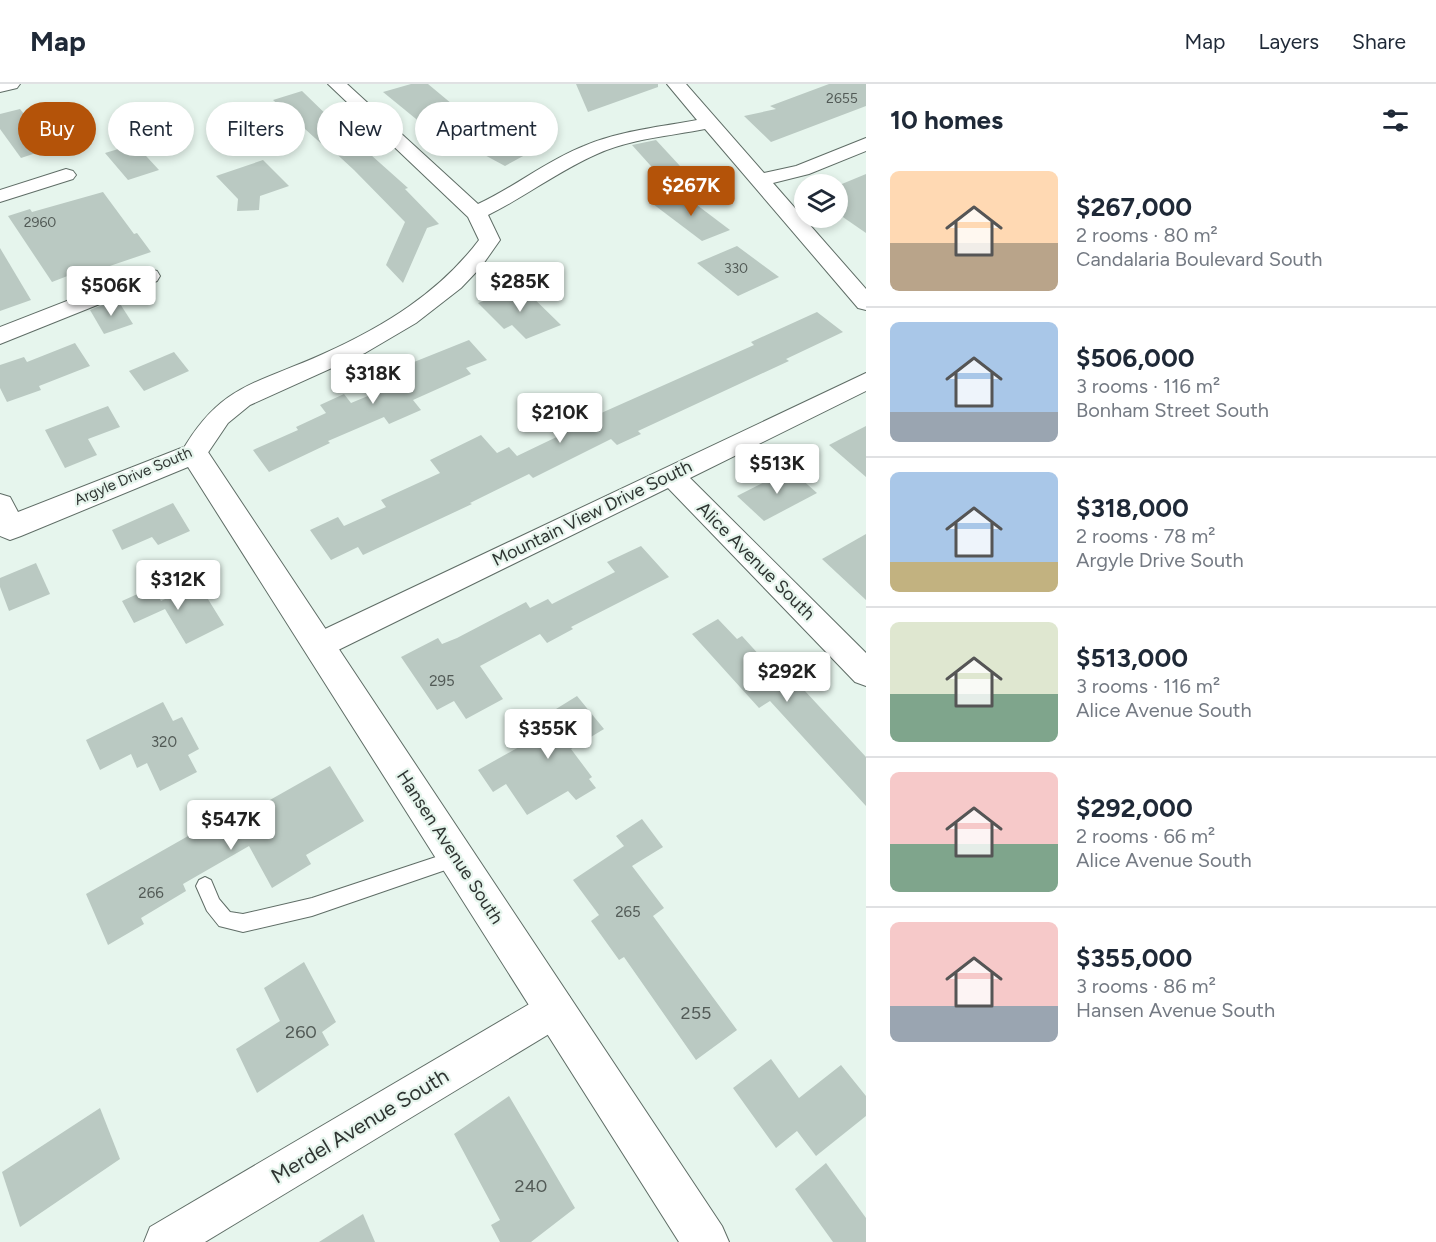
<!DOCTYPE html>
<html lang="en">
<head>
<meta charset="utf-8">
<style>
	:root { --surface:#fff; --page:#f6f6f7; --text:#1f2937; --muted:#747a83; --line:#e0e1e3; --accent:#b45309 }
	body { margin:0; font-family:Figtree,sans-serif; background:var(--page); color:var(--text); height:100vh; display:flex; flex-direction:column; font-size:22px; white-space:nowrap }
	* { box-sizing:border-box; margin:0 }
	p { font-size:20px; color:var(--muted) }
	.icon { flex:none; width:33px; height:33px; fill:none; stroke:currentColor; stroke-width:2; stroke-linecap:round; stroke-linejoin:round }
	.map { position:relative; flex:1; overflow:hidden }
	.sheet { display:flex; flex-direction:column; background:var(--surface); width:570px }
	.sheet>* { flex:none }
	.hud { position:absolute; left:18px; top:18px; width:570px; height:54px; display:flex; gap:12px }
	.fabs { position:absolute; left:794px; top:90px; display:grid; gap:12px }
	.fabs a { display:grid; place-items:center; width:54px; height:54px; border-radius:50%; background:var(--surface); box-shadow:0 3px 9px #0003; font-size:30px }
	.price { position:absolute; translate:-50% -51px; padding:0 14px; border-radius:6px; background:#fff; color:#222; font-size:20px; line-height:39px; filter:drop-shadow(0 2px 3px #0008) }
	.price::after { content:''; position:absolute; left:50%; top:36px; width:18px; height:14px; margin-left:-9px; background:inherit; clip-path:polygon(0 0,100% 0,50% 100%) }
	.price.active { background:var(--accent); color:#fff }
	ul { padding:0; list-style:none }
	li { display:flex; align-items:center; gap:18px; height:150px; padding:0 24px }
	li+li { border-top:2px solid var(--line) }
	li span { display:grid; place-items:center; flex:none; width:168px; height:120px; border-radius:9px; color:#555 }
	li>.icon { margin-inline-start:auto }
	span .icon { width:72px; height:72px; fill:#fffc; stroke-width:1 }
	li b { font-size:26px }
	h2 { display:flex; justify-content:space-between; align-items:center; height:72px; padding:0 24px; font-size:26px }
	.pill { padding:0 21px; border-radius:27px; background:var(--surface); box-shadow:0 3px 9px #0003; font-size:21px; line-height:54px }
	.pill.active { background:var(--accent); color:#fff }
	header { display:flex; align-items:center; gap:36px; box-sizing:border-box; height:84px; padding:0 30px; background:var(--surface); border-bottom:2px solid var(--line) }
	header strong { font-size:28px }
	nav { display:flex; gap:33px; margin-inline-start:auto; font-size:21px }
	main { display:flex; flex:1; min-height:0 }
	.map>svg:first-child { display:block }
	.building { fill:#bac9c2 }
	.lines { fill:none; stroke-linecap:round; stroke-linejoin:round }
	.service-casing { stroke:#5f6d66; stroke-width:2 }
	.minor-casing { stroke:#5f6d66; stroke-width:2 }
	.tertiary-casing { stroke:#5f6d66; stroke-width:2 }
	.service { fill:#fff; fill-rule:evenodd }
	.minor { fill:#fff; fill-rule:evenodd }
	.tertiary { fill:#fff; fill-rule:evenodd }
	.labels { text-anchor:middle; stroke-width:4.5; stroke-linejoin:round; paint-order:stroke }
	.far-number-label { font-size:14px; fill:#525a56 }
	.far-street-label { font-size:15px; fill:#2f3532; stroke:#e6f5ed }
	.number-label { font-size:15px; fill:#525a56 }
	.street-label { font-size:18px; fill:#2f3532; stroke:#e6f5ed }
	.near-number-label { font-size:18px; fill:#525a56 }
	.near-street-label { font-size:21px; fill:#2f3532; stroke:#e6f5ed }
</style>
</head>
<body>
<header>
<strong>Map</strong>
<nav><a>Map</a><a>Layers</a><a>Share</a></nav>
</header>
<main>
<div class="map">
<svg width="866" height="1158" viewBox="0 0 866 1158">
	<rect width="100%" height="100%" fill="#e6f5ed"/>
	<!-- building -->
	<g class="building">
		<path d="M 411,0 L 428,0 L 470,35 L 432,48 L 383,8 Z"/>
		<path d="M 576,0 L 658,0 L 658,3 L 588,28 Z"/>
		<path d="M 829,0 L 866,0 L 866,22 L 771,58 L 744,32 L 776,25 L 770,22 Z"/>
		<path d="M 302,7 L 369,72 L 371,71 L 408,104 L 405,105 L 439,140 L 427,144 L 403,199 L 386,181 L 405,138 L 354,86 L 329,63 L 326,64 L 273,16 Z"/>
		<path d="M 20,25 L 51,64 L 21,74 L 0,45 L 0,30 Z"/>
		<path d="M 510,51 L 536,65 L 505,82 L 479,68 Z"/>
		<path d="M 656,56 L 692,95 L 668,101 L 632,61 Z"/>
		<path d="M 135,60 L 159,86 L 128,96 L 105,69 Z"/>
		<path d="M 263,76 L 289,102 L 260,112 L 259,126 L 237,127 L 238,115 L 216,92 Z"/>
		<path d="M 866,90 L 866,149 L 837,129 L 837,102 Z"/>
		<path d="M 103,108 L 134,150 L 137,149 L 151,168 L 98,186 L 107,199 L 80,209 L 70,191 L 52,198 L 8,132 L 30,125 L 32,128 Z"/>
		<path d="M 681,109 L 730,146 L 702,157 L 653,120 Z"/>
		<path d="M 737,162 L 779,193 L 738,212 L 697,179 Z"/>
		<path d="M 0,164 L 31,216 L 0,227 Z"/>
		<path d="M 521,202 L 561,241 L 526,255 L 512,241 L 504,245 L 478,219 Z"/>
		<path d="M 117,215 L 133,240 L 104,250 L 90,226 Z"/>
		<path d="M 817,228 L 843,248 L 786,275 L 789,277 L 638,347 L 641,350 L 617,361 L 611,355 L 533,394 L 529,390 L 470,419 L 472,420 L 363,471 L 358,463 L 331,476 L 310,446 L 338,433 L 344,442 L 386,423 L 381,416 L 440,389 L 430,376 L 481,351 L 497,369 L 509,363 L 517,372 L 592,336 L 590,334 L 754,261 L 751,258 Z"/>
		<path d="M 469,256 L 487,276 L 466,284 L 471,290 L 413,316 L 421,326 L 389,340 L 384,333 L 328,357 L 330,359 L 269,388 L 253,366 L 298,346 L 296,343 L 326,329 L 320,321 L 344,310 L 351,319 L 409,295 L 399,284 Z"/>
		<path d="M 75,259 L 90,282 L 39,302 L 41,306 L 7,318 L 0,304 L 0,281 L 24,273 L 27,278 Z"/>
		<path d="M 174,268 L 189,287 L 144,307 L 129,287 Z"/>
		<path d="M 108,322 L 120,343 L 88,355 L 97,371 L 65,384 L 45,346 Z"/>
		<path d="M 866,342 L 866,393 L 829,361 Z"/>
		<path d="M 790,385 L 817,409 L 764,437 L 737,412 Z"/>
		<path d="M 173,419 L 190,447 L 158,461 L 152,453 L 122,466 L 112,446 Z"/>
		<path d="M 866,450 L 866,516 L 822,475 Z"/>
		<path d="M 641,462 L 669,493 L 571,543 L 573,545 L 547,559 L 540,550 L 480,582 L 503,615 L 466,635 L 454,617 L 437,626 L 401,573 L 438,554 L 442,560 L 457,554 L 526,518 L 530,524 L 548,515 L 552,520 L 615,488 L 607,478 Z"/>
		<path d="M 36,479 L 50,510 L 9,527 L 0,503 L 0,494 Z"/>
		<path d="M 198,499 L 224,541 L 186,560 L 165,525 L 134,539 L 122,517 L 153,503 L 161,517 Z"/>
		<path d="M 718,535 L 737,555 L 742,552 L 773,586 L 781,581 L 866,673 L 866,722 L 770,617 L 759,624 L 692,550 Z"/>
		<path d="M 577,612 L 604,645 L 571,665 L 592,693 L 589,695 L 596,704 L 576,716 L 568,707 L 527,731 L 506,700 L 493,708 L 478,686 L 526,659 L 524,656 L 555,639 L 548,630 Z"/>
		<path d="M 163,618 L 173,637 L 182,633 L 199,665 L 188,671 L 197,688 L 160,707 L 147,679 L 137,684 L 131,670 L 100,686 L 86,656 Z"/>
		<path d="M 330,682 L 364,737 L 306,771 L 311,780 L 272,804 L 249,762 L 183,800 L 186,807 L 141,834 L 144,840 L 108,861 L 86,810 L 197,747 L 201,755 Z"/>
		<path d="M 642,735 L 663,763 L 632,782 L 664,824 L 653,832 L 737,946 L 696,976 L 624,873 L 619,876 L 591,837 L 599,831 L 573,796 L 624,762 L 616,752 Z"/>
		<path d="M 304,878 L 336,938 L 322,948 L 329,961 L 257,1009 L 236,965 L 280,937 L 264,904 Z"/>
		<path d="M 771,975 L 799,1014 L 841,981 L 866,1012 L 866,1032 L 816,1072 L 797,1047 L 776,1064 L 733,1004 Z"/>
		<path d="M 509,1012 L 575,1124 L 531,1158 L 500,1158 L 491,1141 L 500,1136 L 454,1050 Z"/>
		<path d="M 100,1024 L 120,1075 L 20,1143 L 2,1088 Z"/>
		<path d="M 826,1079 L 866,1134 L 866,1158 L 833,1158 L 795,1105 Z"/>
		<path d="M 363,1130 L 375,1158 L 319,1158 Z"/>
	</g>
	<g class="lines">
		<!-- service casing -->
		<g class="service-casing">
			<path id="service" d="M 457,766 L 463,768 L 466,774 L 463,780 L 457,782 L 312,832 L 243,848 L 219,842 L 207,827 L 196,802 L 199,796 L 205,793 L 211,796 L 219,815 L 230,828 L 243,830 L 312,814 Z"/>
		</g>
		<!-- minor casing -->
		<g class="minor-casing">
			<g id="minor">
				<path d="M 0,0 L 20,0 L 17,4 L 0,8 Z"/>
				<path d="M 328,0 L 347,0 L 478,120 C 515,103 546,77 584,62 C 619,47 660,43 697,36 L 667,0 L 686,0 L 764,89 L 796,82 L 866,54 L 866,67 L 809,90 L 773,99 L 866,205 L 866,226 L 858,224 L 705,45 C 670,52 630,55 597,70 C 558,87 525,113 488,131 L 500,156 L 481,183 L 461,204 L 416,239 L 365,269 L 250,321 L 228,339 L 203,376 L 194,378 L 185,376 L 181,369 C 220,300 257,300 323,270 C 383,243 439,209 479,156 L 468,133 Z"/>
				<path d="M 66,85 L 73,87 L 76,91 L 73,95 L 0,118 L 0,106 Z"/>
				<path d="M 149,185 L 157,187 L 160,192 L 157,197 L 0,260 L 0,243 Z"/>
				<path d="M 866,289 L 866,307 L 690,394 L 866,569 L 866,602 L 855,598 L 668,404 L 328,571 L 318,575 L 308,571 L 303,562 L 308,553 Z"/>
				<path d="M 556,906 L 569,912 L 575,925 L 569,938 L 205,1158 L 144,1158 L 150,1143 L 543,912 Z"/>
			</g>
		</g>
		<!-- tertiary casing -->
		<g class="tertiary-casing">
			<path id="tertiary" d="M 194,359 L 204,362 L 722,1142 L 729,1158 L 679,1158 L 188,383 L 21,452 L 10,456 L 0,452 L 0,410 L 10,413 L 18,428 Z"/>
		</g>
		<!-- service -->
		<use href="#service" class="service"/>
		<!-- minor -->
		<use href="#minor" class="minor"/>
		<!-- tertiary -->
		<use href="#tertiary" class="tertiary"/>
	</g>
	<g class="labels">
		<!-- far-number labels -->
		<g class="far-number-label">
			<text x="842" y="19">2655</text>
			<text x="40" y="143">2960</text>
			<text x="736" y="189">330</text>
		</g>
		<!-- far-street labels -->
		<g class="far-street-label">
			<text transform="translate(133 392) rotate(-23)" y="5">Argyle Drive South</text>
		</g>
		<!-- number labels -->
		<g class="number-label">
			<text x="442" y="602">295</text>
			<text x="164" y="663">320</text>
			<text x="151" y="814">266</text>
			<text x="628" y="833">265</text>
		</g>
		<!-- street labels -->
		<g class="street-label">
			<text transform="translate(592 429) rotate(-26)" y="6">Mountain View Drive South</text>
			<text transform="translate(756 477) rotate(45)" y="6">Alice Avenue South</text>
			<text transform="translate(450 763) rotate(57)" y="6">Hansen Avenue South</text>
		</g>
		<!-- near-number labels -->
		<g class="near-number-label">
			<text x="696" y="935">255</text>
			<text x="301" y="954">260</text>
			<text x="531" y="1108">240</text>
		</g>
		<!-- near-street labels -->
		<g class="near-street-label">
			<text transform="translate(360 1042) rotate(-31)" y="7">Merdel Avenue South</text>
		</g>
	</g>
</svg>
<div class="fabs">
<a><svg class="icon" aria-label="layers" viewBox="0 0 24 24"><path d="M12 4l9 5-9 5-9-5zM3 14l9 5 9-5"/></svg></a>
</div>
<b class="price active" style="left:691px;top:133px">$267K</b>
<b class="price" style="left:520px;top:229px">$285K</b>
<b class="price" style="left:111px;top:233px">$506K</b>
<b class="price" style="left:373px;top:321px">$318K</b>
<b class="price" style="left:560px;top:360px">$210K</b>
<b class="price" style="left:777px;top:411px">$513K</b>
<b class="price" style="left:178px;top:527px">$312K</b>
<b class="price" style="left:787px;top:619px">$292K</b>
<b class="price" style="left:548px;top:676px">$355K</b>
<b class="price" style="left:231px;top:767px">$547K</b>
<div class="hud">
<a class="pill active">Buy</a>
<a class="pill">Rent</a>
<a class="pill">Filters</a>
<a class="pill">New</a>
<a class="pill">Apartment</a>
</div>
</div>
<section class="sheet">
<h2>10 homes<svg class="icon" aria-label="filters" viewBox="0 0 24 24"><path d="M4 7h16M4 17h16"/><circle cx="9" cy="7" r="2"/><circle cx="15" cy="17" r="2"/></svg></h2>
<ul>
<li><span style="background:linear-gradient(#ffd9b3 60%,#b9a48a 0)"><svg class="icon" aria-label="home" viewBox="0 0 24 24"><path d="M3 11l9-7 9 7M6 9v11h12V9"/></svg></span><div><b>$267,000</b><p>2 rooms · 80 m²</p><p>Candalaria Boulevard South</p></div></li>
<li><span style="background:linear-gradient(#a9c7e8 75%,#9aa5b1 0)"><svg class="icon" aria-label="home" viewBox="0 0 24 24"><path d="M3 11l9-7 9 7M6 9v11h12V9"/></svg></span><div><b>$506,000</b><p>3 rooms · 116 m²</p><p>Bonham Street South</p></div></li>
<li><span style="background:linear-gradient(#a9c7e8 75%,#c2b280 0)"><svg class="icon" aria-label="home" viewBox="0 0 24 24"><path d="M3 11l9-7 9 7M6 9v11h12V9"/></svg></span><div><b>$318,000</b><p>2 rooms · 78 m²</p><p>Argyle Drive South</p></div></li>
<li><span style="background:linear-gradient(#dfe7d0 60%,#7fa58c 0)"><svg class="icon" aria-label="home" viewBox="0 0 24 24"><path d="M3 11l9-7 9 7M6 9v11h12V9"/></svg></span><div><b>$513,000</b><p>3 rooms · 116 m²</p><p>Alice Avenue South</p></div></li>
<li><span style="background:linear-gradient(#f6c9c9 60%,#7fa58c 0)"><svg class="icon" aria-label="home" viewBox="0 0 24 24"><path d="M3 11l9-7 9 7M6 9v11h12V9"/></svg></span><div><b>$292,000</b><p>2 rooms · 66 m²</p><p>Alice Avenue South</p></div></li>
<li><span style="background:linear-gradient(#f6c9c9 70%,#9aa5b1 0)"><svg class="icon" aria-label="home" viewBox="0 0 24 24"><path d="M3 11l9-7 9 7M6 9v11h12V9"/></svg></span><div><b>$355,000</b><p>3 rooms · 86 m²</p><p>Hansen Avenue South</p></div></li>
</ul>
</section>
</main>
</body>
</html>
